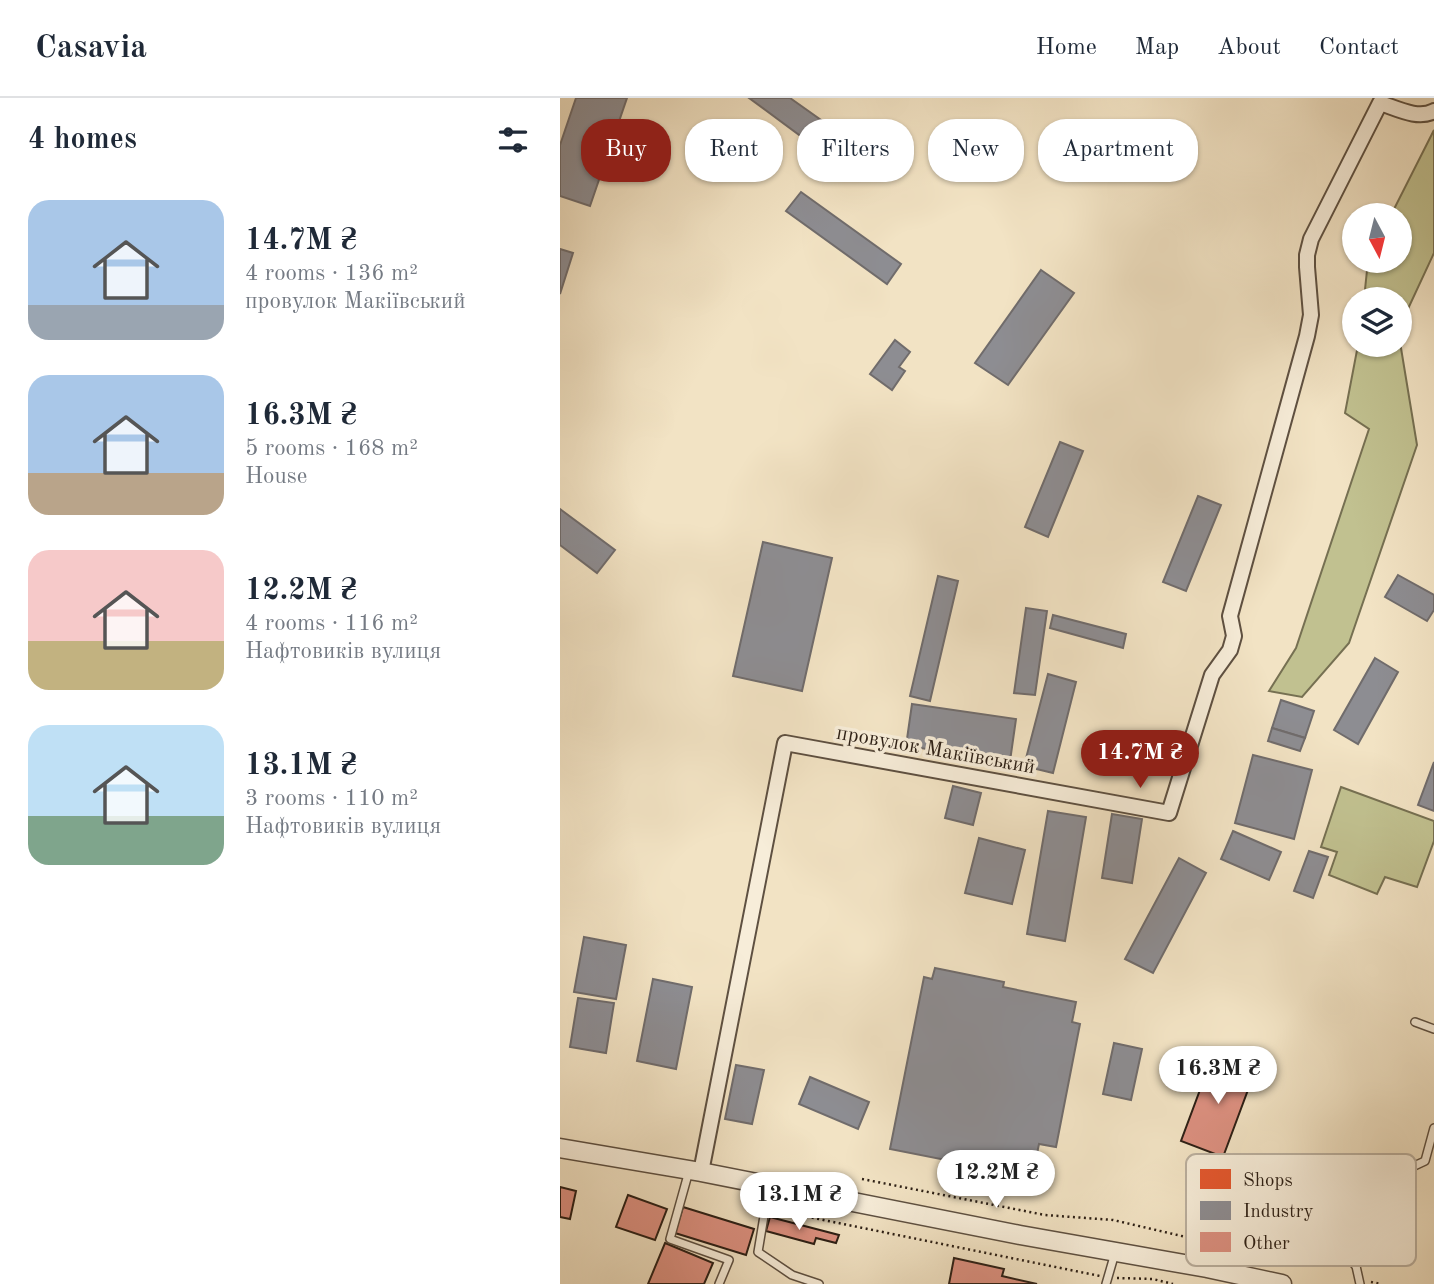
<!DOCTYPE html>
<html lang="en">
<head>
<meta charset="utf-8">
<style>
	:root { --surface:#fff; --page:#f6f6f7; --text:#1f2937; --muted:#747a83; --line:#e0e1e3; --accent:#8f2418 }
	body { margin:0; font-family:"Old Standard TT",serif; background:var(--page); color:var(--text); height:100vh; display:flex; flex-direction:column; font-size:26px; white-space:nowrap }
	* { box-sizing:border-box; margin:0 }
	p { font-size:23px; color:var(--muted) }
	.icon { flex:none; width:38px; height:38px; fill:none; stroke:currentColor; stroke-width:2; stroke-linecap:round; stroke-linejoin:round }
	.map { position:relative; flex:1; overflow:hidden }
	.details { display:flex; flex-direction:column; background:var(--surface); width:560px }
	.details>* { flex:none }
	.guide { position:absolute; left:21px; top:21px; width:665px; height:63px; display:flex; gap:14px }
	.needle { width:46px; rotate:173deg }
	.buttons { position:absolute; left:782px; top:105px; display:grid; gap:14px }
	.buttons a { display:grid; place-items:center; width:70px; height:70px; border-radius:50%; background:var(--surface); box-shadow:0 2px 5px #0004; font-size:35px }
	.price { position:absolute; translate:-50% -60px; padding:0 16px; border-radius:24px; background:#fff; color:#222; font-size:23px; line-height:46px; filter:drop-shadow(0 2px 4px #0008) }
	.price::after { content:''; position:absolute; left:50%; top:42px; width:21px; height:16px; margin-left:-10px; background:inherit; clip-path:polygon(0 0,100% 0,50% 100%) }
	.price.on { background:var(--accent); color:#fff }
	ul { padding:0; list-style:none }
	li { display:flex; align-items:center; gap:21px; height:175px; padding:0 28px }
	li span { display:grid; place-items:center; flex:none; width:196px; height:140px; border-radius:21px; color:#555 }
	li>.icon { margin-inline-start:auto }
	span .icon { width:84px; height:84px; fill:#fffc; stroke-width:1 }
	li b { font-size:30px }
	h2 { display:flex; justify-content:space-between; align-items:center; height:84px; padding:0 28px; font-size:30px }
	.chip { padding:0 24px; border-radius:28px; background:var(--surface); box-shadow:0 2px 5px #0004; font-size:24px; line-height:63px }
	.chip.on { background:var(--accent); color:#fff }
	header { display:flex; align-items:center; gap:42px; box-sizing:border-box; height:98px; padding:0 35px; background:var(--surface); border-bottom:2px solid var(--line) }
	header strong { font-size:33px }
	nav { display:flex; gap:38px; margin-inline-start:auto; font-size:24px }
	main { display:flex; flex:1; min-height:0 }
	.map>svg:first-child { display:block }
	.green { fill:#c1c190; stroke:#767052; stroke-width:2 }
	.industry { fill:#8d8d92; stroke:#706c6c; stroke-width:2 }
	.building { fill:#dc9080; stroke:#2c1f15; stroke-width:2 }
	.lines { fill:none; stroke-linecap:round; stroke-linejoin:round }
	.service-casing { stroke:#5e5041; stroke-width:10 }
	.minor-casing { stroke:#5e5041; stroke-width:18 }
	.tertiary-casing { stroke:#5e5041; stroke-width:21 }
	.path { stroke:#2c1f15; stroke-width:2.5; stroke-dasharray:2 3.5; stroke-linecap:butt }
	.service { stroke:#f7edd9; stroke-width:7 }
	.minor { stroke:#f7edd9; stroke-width:14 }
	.tertiary { stroke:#f7edd9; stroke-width:18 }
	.labels { text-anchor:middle; stroke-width:7; stroke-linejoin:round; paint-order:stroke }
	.street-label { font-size:21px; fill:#2c1f15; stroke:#f7edd9 }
	.key { fill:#f7edd9; stroke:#baaf9e; stroke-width:2 }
	.key-label { font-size:19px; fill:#2c1f15 }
</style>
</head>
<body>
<header>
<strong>Casavia</strong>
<nav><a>Home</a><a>Map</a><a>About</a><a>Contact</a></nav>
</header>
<main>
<section class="details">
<h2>4 homes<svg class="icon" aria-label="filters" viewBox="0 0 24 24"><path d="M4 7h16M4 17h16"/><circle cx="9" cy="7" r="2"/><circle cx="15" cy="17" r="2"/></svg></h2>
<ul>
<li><span style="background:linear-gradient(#a9c7e8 75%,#9aa5b1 0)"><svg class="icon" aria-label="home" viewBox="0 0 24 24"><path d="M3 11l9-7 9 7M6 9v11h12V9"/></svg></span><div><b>14.7M ₴</b><p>4 rooms · 136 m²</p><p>провулок Макіївський</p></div></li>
<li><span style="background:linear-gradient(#a9c7e8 70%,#b9a48a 0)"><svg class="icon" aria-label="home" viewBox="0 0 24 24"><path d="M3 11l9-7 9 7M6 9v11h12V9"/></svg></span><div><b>16.3M ₴</b><p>5 rooms · 168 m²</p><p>House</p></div></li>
<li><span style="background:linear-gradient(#f6c9c9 65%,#c2b280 0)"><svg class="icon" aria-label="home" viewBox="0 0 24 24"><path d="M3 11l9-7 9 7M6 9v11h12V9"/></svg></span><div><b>12.2M ₴</b><p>4 rooms · 116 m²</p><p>Нафтовиків вулиця</p></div></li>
<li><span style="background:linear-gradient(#bfe0f5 65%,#7fa58c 0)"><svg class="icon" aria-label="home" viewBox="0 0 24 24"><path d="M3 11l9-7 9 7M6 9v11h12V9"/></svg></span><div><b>13.1M ₴</b><p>3 rooms · 110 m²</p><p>Нафтовиків вулиця</p></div></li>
</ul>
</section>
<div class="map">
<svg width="874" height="1186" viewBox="0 0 874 1186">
	<rect width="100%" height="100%" fill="#f2e3c4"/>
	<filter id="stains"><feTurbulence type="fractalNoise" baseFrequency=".00286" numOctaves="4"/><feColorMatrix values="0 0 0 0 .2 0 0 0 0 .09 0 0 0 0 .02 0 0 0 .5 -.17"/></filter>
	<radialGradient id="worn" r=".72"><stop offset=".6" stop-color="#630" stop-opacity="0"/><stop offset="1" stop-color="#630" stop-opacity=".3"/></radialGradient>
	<!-- green -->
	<g class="green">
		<path d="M 874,32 L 874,155 L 840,228 L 840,201 L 804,201 L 808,163 L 840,163 L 840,117 L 831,117 Z"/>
		<path d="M 840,244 L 857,347 L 789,545 L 742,599 L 709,593 L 736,550 L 809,331 L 785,315 L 798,247 L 840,247 Z"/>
		<path d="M 781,689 L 874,723 L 874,743 L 857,789 L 825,779 L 817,796 L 769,777 L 777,754 L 761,749 Z"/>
	</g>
	<!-- industry -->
	<g class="industry">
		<path d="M 16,0 L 67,0 L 30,108 L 0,98 L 0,47 Z"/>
		<path d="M 189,0 L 230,0 L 261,22 L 246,42 Z"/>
		<path d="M 241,94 L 341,166 L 327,186 L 226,113 Z"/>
		<path d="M 0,151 L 13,155 L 0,196 Z"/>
		<path d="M 481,172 L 514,195 L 448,287 L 415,265 Z"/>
		<path d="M 335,242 L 350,254 L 339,269 L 345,273 L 332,292 L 310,276 Z"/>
		<path d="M 500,344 L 523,353 L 488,439 L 465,429 Z"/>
		<path d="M 638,398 L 661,407 L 626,493 L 603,484 Z"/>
		<path d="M 0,411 L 55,452 L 37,475 L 0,447 Z"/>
		<path d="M 203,444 L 272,460 L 242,593 L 173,578 Z"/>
		<path d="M 838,477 L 874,497 L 874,512 L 867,523 L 825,499 Z"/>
		<path d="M 378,478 L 398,483 L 370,603 L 350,598 Z"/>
		<path d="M 466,510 L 487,513 L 475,597 L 454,595 Z"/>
		<path d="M 493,517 L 566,536 L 563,550 L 490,530 Z"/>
		<path d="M 815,560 L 838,574 L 798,646 L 774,632 Z"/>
		<path d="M 488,576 L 516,584 L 493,675 L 464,668 Z"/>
		<path d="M 721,602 L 754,613 L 745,640 L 712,630 Z"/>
		<path d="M 352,606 L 456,621 L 450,663 L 346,648 Z"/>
		<path d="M 712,630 L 745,640 L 740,653 L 708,643 Z"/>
		<path d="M 693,657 L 752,672 L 734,741 L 675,725 Z"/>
		<path d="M 874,664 L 874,713 L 858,707 Z"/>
		<path d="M 393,688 L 421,695 L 413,727 L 385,720 Z"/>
		<path d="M 488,713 L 526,719 L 505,843 L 467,836 Z"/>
		<path d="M 552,716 L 582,721 L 572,785 L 542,780 Z"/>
		<path d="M 673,733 L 721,754 L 709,782 L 661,761 Z"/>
		<path d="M 419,740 L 465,752 L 452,806 L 405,795 Z"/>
		<path d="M 749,753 L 768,759 L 753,800 L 734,793 Z"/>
		<path d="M 619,760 L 646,775 L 593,875 L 565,861 Z"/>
		<path d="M 24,839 L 66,847 L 56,901 L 14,894 Z"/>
		<path d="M 375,870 L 444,884 L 443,889 L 516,904 L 512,924 L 520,926 L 496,1049 L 479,1046 L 472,1079 L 330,1051 L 364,879 L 372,881 Z"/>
		<path d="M 93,881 L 132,889 L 116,971 L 77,963 Z"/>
		<path d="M 18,900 L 54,905 L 46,955 L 10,949 Z"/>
		<path d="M 554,945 L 582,951 L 571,1002 L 543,996 Z"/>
		<path d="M 176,967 L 204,972 L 192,1026 L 165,1021 Z"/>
		<path d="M 250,979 L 309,1004 L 298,1031 L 239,1006 Z"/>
	</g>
	<!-- building -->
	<g class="building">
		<path d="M 653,957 L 695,973 L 663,1059 L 621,1043 Z"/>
		<path d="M 0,1089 L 16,1093 L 10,1121 L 0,1119 Z"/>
		<path d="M 68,1097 L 107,1111 L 95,1142 L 56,1129 Z"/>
		<path d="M 123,1109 L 194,1131 L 186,1157 L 115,1135 Z"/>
		<path d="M 210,1119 L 279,1137 L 276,1145 L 256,1140 L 254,1146 L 206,1133 Z"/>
		<path d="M 105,1145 L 153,1165 L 144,1186 L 88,1186 Z"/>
		<path d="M 394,1160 L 444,1171 L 442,1178 L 477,1186 L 389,1186 Z"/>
	</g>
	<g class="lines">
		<!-- service casing -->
		<g class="service-casing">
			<g id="service">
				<path d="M 855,924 L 874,931"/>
				<path d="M 129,1073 L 110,1141 L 169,1162 L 159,1186"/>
				<path d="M 209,1088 L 198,1154 L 232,1177 L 259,1186"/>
				<path d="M 766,1145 L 782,1153 L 796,1168 L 800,1186"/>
				<path d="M 650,1168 L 673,1150 L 711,1138 L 739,1138"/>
				<path d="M 796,1168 L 837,1076 L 865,1063 L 874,1030"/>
				<path d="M 546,1186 L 555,1155"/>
			</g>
		</g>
		<!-- minor casing -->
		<g class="minor-casing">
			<path id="minor" d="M 141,1074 L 225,645 L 609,715 L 652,577 L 670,552 L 674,538 L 670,518 L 747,238 L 751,217 L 747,169 L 747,157 L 751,141 L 820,5 C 836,10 858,22 874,13"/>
		</g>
		<!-- tertiary casing -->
		<g class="tertiary-casing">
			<path id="tertiary" d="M 0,1050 L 141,1074 L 460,1137 L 647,1170 L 722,1186"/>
		</g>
		<!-- path -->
		<g class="path">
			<path d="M 302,1081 L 485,1117 L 553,1122 L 660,1147"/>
			<path d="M 214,1112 L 540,1178"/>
			<path d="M 557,1180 L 593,1181 L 613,1186"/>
			<path d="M 811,1184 L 821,1186"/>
		</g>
		<!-- service -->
		<use href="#service" class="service"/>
		<!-- minor -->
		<use href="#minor" class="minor"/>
		<!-- tertiary -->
		<use href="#tertiary" class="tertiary"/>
	</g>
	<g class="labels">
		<!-- street labels -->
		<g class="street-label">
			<text transform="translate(376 651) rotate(10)" y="7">провулок Макіївський</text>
		</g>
	</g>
	<!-- legend -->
	<rect x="626" y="1056" width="230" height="112" rx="10" class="key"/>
	<rect x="640" y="1071" width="31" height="20" fill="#e4572e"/>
	<rect x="640" y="1103" width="31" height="19" fill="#8d8d92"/>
	<rect x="640" y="1134" width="31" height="20" fill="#dc9080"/>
	<g class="key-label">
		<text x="683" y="1088">Shops</text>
		<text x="683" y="1119">Industry</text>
		<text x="683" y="1151">Other</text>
	</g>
	<rect width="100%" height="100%" filter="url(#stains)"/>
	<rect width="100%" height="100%" fill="url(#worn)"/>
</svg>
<div class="buttons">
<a><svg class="needle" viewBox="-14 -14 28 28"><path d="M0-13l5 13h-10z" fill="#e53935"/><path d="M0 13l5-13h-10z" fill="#747a83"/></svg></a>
<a><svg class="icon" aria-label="layers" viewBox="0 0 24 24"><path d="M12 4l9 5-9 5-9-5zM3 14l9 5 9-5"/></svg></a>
</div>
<b class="price on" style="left:580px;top:692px">14.7M ₴</b>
<b class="price" style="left:658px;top:1008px">16.3M ₴</b>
<b class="price" style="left:436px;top:1112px">12.2M ₴</b>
<b class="price" style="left:239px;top:1134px">13.1M ₴</b>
<div class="guide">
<a class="chip on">Buy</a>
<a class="chip">Rent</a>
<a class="chip">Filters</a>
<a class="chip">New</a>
<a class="chip">Apartment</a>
</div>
</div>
</main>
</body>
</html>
